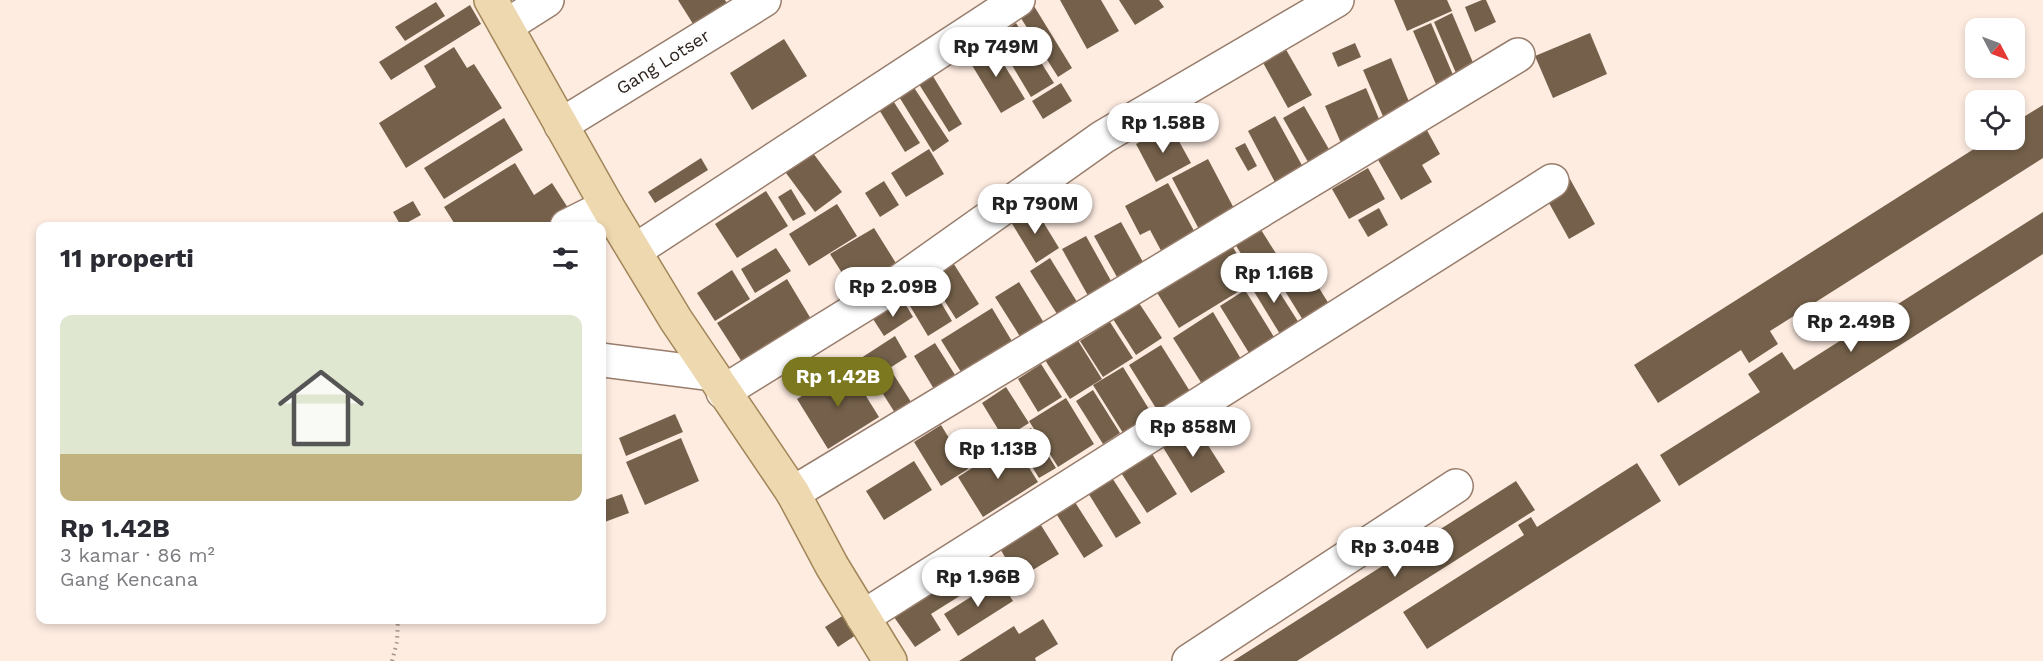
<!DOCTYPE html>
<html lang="id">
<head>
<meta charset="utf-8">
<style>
	:root { --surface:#fff; --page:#f7f7f7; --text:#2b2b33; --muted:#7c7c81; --accent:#7b781f }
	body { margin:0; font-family:"Work Sans",sans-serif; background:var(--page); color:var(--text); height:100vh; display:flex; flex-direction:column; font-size:22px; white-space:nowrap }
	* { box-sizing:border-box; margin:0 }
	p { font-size:20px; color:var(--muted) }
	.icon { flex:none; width:33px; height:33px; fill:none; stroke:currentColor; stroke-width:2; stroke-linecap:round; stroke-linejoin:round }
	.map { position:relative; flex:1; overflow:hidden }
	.details { position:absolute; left:36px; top:222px; width:570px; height:402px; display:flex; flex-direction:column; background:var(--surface); border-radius:12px; box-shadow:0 3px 9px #0003 }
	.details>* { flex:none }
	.needle { width:39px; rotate:131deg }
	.tools { position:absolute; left:1965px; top:18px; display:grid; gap:12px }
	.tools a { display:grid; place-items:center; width:60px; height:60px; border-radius:12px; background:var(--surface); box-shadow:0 3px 9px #0003; font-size:30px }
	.price { position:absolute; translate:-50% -51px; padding:0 14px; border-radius:21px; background:#fff; color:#222; font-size:20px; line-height:39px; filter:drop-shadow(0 2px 3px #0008) }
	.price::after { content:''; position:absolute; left:50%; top:36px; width:18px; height:14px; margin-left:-9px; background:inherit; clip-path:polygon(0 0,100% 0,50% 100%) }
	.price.on { background:var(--accent); color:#fff }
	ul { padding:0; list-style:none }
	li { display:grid; align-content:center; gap:12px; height:318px; padding:0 24px }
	li span { display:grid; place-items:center; height:186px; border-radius:12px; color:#555 }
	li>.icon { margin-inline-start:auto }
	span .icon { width:108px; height:108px; fill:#fffc; stroke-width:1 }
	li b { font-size:26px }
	h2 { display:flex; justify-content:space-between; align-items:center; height:72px; padding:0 24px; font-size:26px }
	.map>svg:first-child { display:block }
	.building { fill:#75614b }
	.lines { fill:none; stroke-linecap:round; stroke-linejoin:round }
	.minor-casing { stroke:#987d6c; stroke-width:36 }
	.major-casing { stroke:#a18659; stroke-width:36 }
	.path { stroke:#a3948c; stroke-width:4; stroke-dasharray:1.5 4.5; stroke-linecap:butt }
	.minor { stroke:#fff; stroke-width:33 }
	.major { stroke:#eed8b0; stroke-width:33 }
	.labels { text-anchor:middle; stroke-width:6; stroke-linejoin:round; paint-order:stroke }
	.street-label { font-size:18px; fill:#291e18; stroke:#fdfdfd }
</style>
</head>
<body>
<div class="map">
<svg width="2043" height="661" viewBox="0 0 2043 661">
	<rect width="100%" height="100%" fill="#feece1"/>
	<!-- building -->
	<g class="building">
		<path d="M 678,0 L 725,0 L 734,14 L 700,35 Z"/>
		<path d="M 1060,0 L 1101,0 L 1119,31 L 1087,49 Z"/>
		<path d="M 1119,0 L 1159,0 L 1164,7 L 1135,25 Z"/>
		<path d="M 1394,0 L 1447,0 L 1452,11 L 1407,31 Z"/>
		<path d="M 1482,0 L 1486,0 L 1496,22 L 1475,32 L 1465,7 Z"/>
		<path d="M 436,2 L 445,16 L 405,41 L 395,27 Z"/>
		<path d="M 470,5 L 481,24 L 391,80 L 379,62 Z"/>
		<path d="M 1034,6 L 1072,68 L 1058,77 L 1019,15 Z"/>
		<path d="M 1452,13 L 1477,72 L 1459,80 L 1434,22 Z"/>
		<path d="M 1016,23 L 1054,83 L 1031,97 L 995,37 Z"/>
		<path d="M 1431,23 L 1456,82 L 1438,89 L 1413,31 Z"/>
		<path d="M 1590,33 L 1607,74 L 1553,98 L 1535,56 Z"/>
		<path d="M 784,39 L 807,76 L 752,110 L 730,73 Z"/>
		<path d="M 990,42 L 1025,99 L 1001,113 L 967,57 Z"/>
		<path d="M 1355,43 L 1361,57 L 1338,67 L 1332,53 Z"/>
		<path d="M 1284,46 L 1312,95 L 1288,108 L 1261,59 Z"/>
		<path d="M 454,47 L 467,68 L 474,64 L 502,108 L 406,168 L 379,123 L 436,87 L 424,66 Z"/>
		<path d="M 1391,58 L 1412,109 L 1385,121 L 1363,70 Z"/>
		<path d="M 931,73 L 962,124 L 949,132 L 917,81 Z"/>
		<path d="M 1061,83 L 1072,101 L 1043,119 L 1032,101 Z"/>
		<path d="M 913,86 L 949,141 L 933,152 L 898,95 Z"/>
		<path d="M 1366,88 L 1382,126 L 1341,143 L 1325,106 Z"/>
		<path d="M 892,99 L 920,143 L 905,152 L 878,108 Z"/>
		<path d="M 2043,105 L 2043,158 L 1770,331 L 1778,344 L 1749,363 L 1741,350 L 1658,403 L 1634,365 L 1988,140 L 2014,140 L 2014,123 Z"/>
		<path d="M 1304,106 L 1330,151 L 1308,162 L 1283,118 Z"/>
		<path d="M 1275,116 L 1304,169 L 1276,184 L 1248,131 Z"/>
		<path d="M 504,118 L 523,150 L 444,199 L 424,168 Z"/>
		<path d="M 1423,123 L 1440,154 L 1422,165 L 1432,182 L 1401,200 L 1373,151 Z"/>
		<path d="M 1170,125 L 1191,163 L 1156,182 L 1136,144 Z"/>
		<path d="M 1245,143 L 1257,166 L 1248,171 L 1235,148 Z"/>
		<path d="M 810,149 L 842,192 L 815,212 L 783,169 Z"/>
		<path d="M 929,149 L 944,174 L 906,197 L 891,173 Z"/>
		<path d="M 701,158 L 708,170 L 655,203 L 648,192 Z"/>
		<path d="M 1208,159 L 1238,216 L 1202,235 L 1172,178 Z"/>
		<path d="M 515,163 L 534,195 L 552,183 L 570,211 L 545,226 L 456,226 L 444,207 Z"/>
		<path d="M 1368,168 L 1385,199 L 1349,219 L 1332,189 Z"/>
		<path d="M 1570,179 L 1595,224 L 1569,239 L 1544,194 Z"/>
		<path d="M 884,181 L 899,205 L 880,217 L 865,193 Z"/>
		<path d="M 1168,183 L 1199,240 L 1165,258 L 1150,230 L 1140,235 L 1125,206 Z"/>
		<path d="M 791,189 L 806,214 L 793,221 L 778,197 Z"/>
		<path d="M 766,191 L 788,226 L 737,258 L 715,224 Z"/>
		<path d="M 413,201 L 421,215 L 401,226 L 393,212 Z"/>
		<path d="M 837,204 L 857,236 L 809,266 L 789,234 Z"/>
		<path d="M 1034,207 L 1059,248 L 1036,263 L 1011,222 Z"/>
		<path d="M 1379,208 L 1388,225 L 1368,237 L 1358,220 Z"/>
		<path d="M 2043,212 L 2043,254 L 1679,486 L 1660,455 L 1760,392 L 1748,374 L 1782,352 L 1794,370 Z"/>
		<path d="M 1121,222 L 1148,271 L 1122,286 L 1094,236 Z"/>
		<path d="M 1258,225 L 1282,263 L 1257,279 L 1233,241 Z"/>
		<path d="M 874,228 L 899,268 L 856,295 L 830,254 Z"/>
		<path d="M 1086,236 L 1115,288 L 1091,301 L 1062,249 Z"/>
		<path d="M 1231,244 L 1254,282 L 1179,328 L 1156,291 Z"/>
		<path d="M 776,248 L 791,271 L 755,293 L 741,269 Z"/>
		<path d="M 1050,258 L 1082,310 L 1062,322 L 1030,271 Z"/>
		<path d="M 1301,259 L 1329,304 L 1303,320 L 1275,275 Z"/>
		<path d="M 952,261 L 979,304 L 956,319 L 929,276 Z"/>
		<path d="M 732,270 L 750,299 L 715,321 L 697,293 Z"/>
		<path d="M 1268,274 L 1299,323 L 1280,334 L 1250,285 Z"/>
		<path d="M 925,276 L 952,321 L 928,336 L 901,291 Z"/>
		<path d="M 787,279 L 811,319 L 742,362 L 717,323 Z"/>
		<path d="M 1019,282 L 1049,331 L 1026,346 L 995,297 Z"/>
		<path d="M 1245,290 L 1274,337 L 1249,353 L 1220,306 Z"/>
		<path d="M 903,300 L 913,317 L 884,336 L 873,319 Z"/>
		<path d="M 1139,303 L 1162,338 L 1136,355 L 1113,319 Z"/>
		<path d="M 992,308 L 1016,348 L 966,380 L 941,340 Z"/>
		<path d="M 1213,312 L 1241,359 L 1202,384 L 1173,338 Z"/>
		<path d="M 1110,322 L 1133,358 L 1103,377 L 1080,341 Z"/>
		<path d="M 895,336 L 907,357 L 871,380 L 858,360 Z"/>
		<path d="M 1077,339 L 1102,379 L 1070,399 L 1045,360 Z"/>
		<path d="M 935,343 L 962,386 L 940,399 L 914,356 Z"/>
		<path d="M 1161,345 L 1191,393 L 1159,413 L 1129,365 Z"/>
		<path d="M 1041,364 L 1062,397 L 1038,412 L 1018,379 Z"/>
		<path d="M 848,367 L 879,417 L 828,449 L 797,399 Z"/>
		<path d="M 1123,367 L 1152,414 L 1123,433 L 1093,385 Z"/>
		<path d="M 892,372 L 913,405 L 897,416 L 876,383 Z"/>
		<path d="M 1006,387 L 1029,423 L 1004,439 L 982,403 Z"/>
		<path d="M 1093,390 L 1120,433 L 1103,444 L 1076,401 Z"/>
		<path d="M 1066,398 L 1094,444 L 1058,467 L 1029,421 Z"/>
		<path d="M 675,414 L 683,432 L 626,456 L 619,438 Z"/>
		<path d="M 1194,423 L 1225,472 L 1191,493 L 1161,444 Z"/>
		<path d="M 941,425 L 968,469 L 941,486 L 914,442 Z"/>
		<path d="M 1031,428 L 1056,468 L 1039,478 L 1015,439 Z"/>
		<path d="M 681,438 L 699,481 L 645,505 L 626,462 Z"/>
		<path d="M 1013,442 L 1038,482 L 983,517 L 958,477 Z"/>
		<path d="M 1149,449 L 1177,494 L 1147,513 L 1118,468 Z"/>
		<path d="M 914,461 L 932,490 L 884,520 L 866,491 Z"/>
		<path d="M 1637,463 L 1661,501 L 1427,649 L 1403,612 L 1524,535 L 1518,525 L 1531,517 L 1537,527 Z"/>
		<path d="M 1109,473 L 1141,523 L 1116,538 L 1085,488 Z"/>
		<path d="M 1516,481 L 1535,510 L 1297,661 L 1233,661 Z"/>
		<path d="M 622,494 L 629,513 L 602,523 L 602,501 Z"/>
		<path d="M 1071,496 L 1103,546 L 1084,558 L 1052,507 Z"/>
		<path d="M 1039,522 L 1059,554 L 1018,579 L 999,547 Z"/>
		<path d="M 985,545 L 1001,570 L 931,614 L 941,630 L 915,647 L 887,607 Z"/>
		<path d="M 999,579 L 1013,601 L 958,636 L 944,614 Z"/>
		<path d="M 844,615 L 856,635 L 838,647 L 825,627 Z"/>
		<path d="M 1043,619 L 1058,644 L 1035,658 L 1036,661 L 959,661 L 1014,626 L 1019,634 Z"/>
	</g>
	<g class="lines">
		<!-- minor casing -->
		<g class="minor-casing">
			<g id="minor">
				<path d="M 506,26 L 547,0"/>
				<path d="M 561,125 L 764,0"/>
				<path d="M 567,226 L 607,206"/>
				<path d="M 636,250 L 1018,0"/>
				<path d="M 602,360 L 712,374"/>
				<path d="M 723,392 L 883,293 L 1103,137 L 1337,0"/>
				<path d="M 793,493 L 1518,55"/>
				<path d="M 863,617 L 1552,181"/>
				<path d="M 1189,661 L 1456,486"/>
			</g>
		</g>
		<!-- major casing -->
		<g class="major-casing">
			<path id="major" d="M 491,0 L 607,206 L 676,320 L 793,493 L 832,566 L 890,661"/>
		</g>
		<!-- path -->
		<path class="path" d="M 392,661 L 397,642 L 398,620"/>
		<!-- minor -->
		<use href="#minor" class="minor"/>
		<!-- major -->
		<use href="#major" class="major"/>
	</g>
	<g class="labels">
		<!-- street labels -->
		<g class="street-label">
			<text transform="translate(663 62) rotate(-32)" y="6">Gang Lotser</text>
		</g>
	</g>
</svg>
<div class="tools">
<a><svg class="needle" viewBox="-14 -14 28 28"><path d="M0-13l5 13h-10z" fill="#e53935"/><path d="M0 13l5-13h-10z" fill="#7c7c81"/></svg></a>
<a><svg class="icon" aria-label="locate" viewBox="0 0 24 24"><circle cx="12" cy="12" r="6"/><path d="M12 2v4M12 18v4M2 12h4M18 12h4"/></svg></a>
</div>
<b class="price" style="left:996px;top:78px">Rp 749M</b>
<b class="price" style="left:1163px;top:154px">Rp 1.58B</b>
<b class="price" style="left:1035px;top:235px">Rp 790M</b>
<b class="price" style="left:1274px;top:304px">Rp 1.16B</b>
<b class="price" style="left:893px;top:318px">Rp 2.09B</b>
<b class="price" style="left:1851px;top:353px">Rp 2.49B</b>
<b class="price on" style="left:838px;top:408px">Rp 1.42B</b>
<b class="price" style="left:1193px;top:458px">Rp 858M</b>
<b class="price" style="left:998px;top:480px">Rp 1.13B</b>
<b class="price" style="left:1395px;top:578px">Rp 3.04B</b>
<b class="price" style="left:978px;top:608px">Rp 1.96B</b>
<section class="details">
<h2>11 properti<svg class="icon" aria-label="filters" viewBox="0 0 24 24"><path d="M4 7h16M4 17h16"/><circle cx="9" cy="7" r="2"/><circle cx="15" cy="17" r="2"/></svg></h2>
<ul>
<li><span style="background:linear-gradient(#dfe7d0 75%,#c2b280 0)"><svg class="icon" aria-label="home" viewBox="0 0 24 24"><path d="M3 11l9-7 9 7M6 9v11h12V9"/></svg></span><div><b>Rp 1.42B</b><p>3 kamar · 86 m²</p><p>Gang Kencana</p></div></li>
</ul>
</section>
</div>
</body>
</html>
